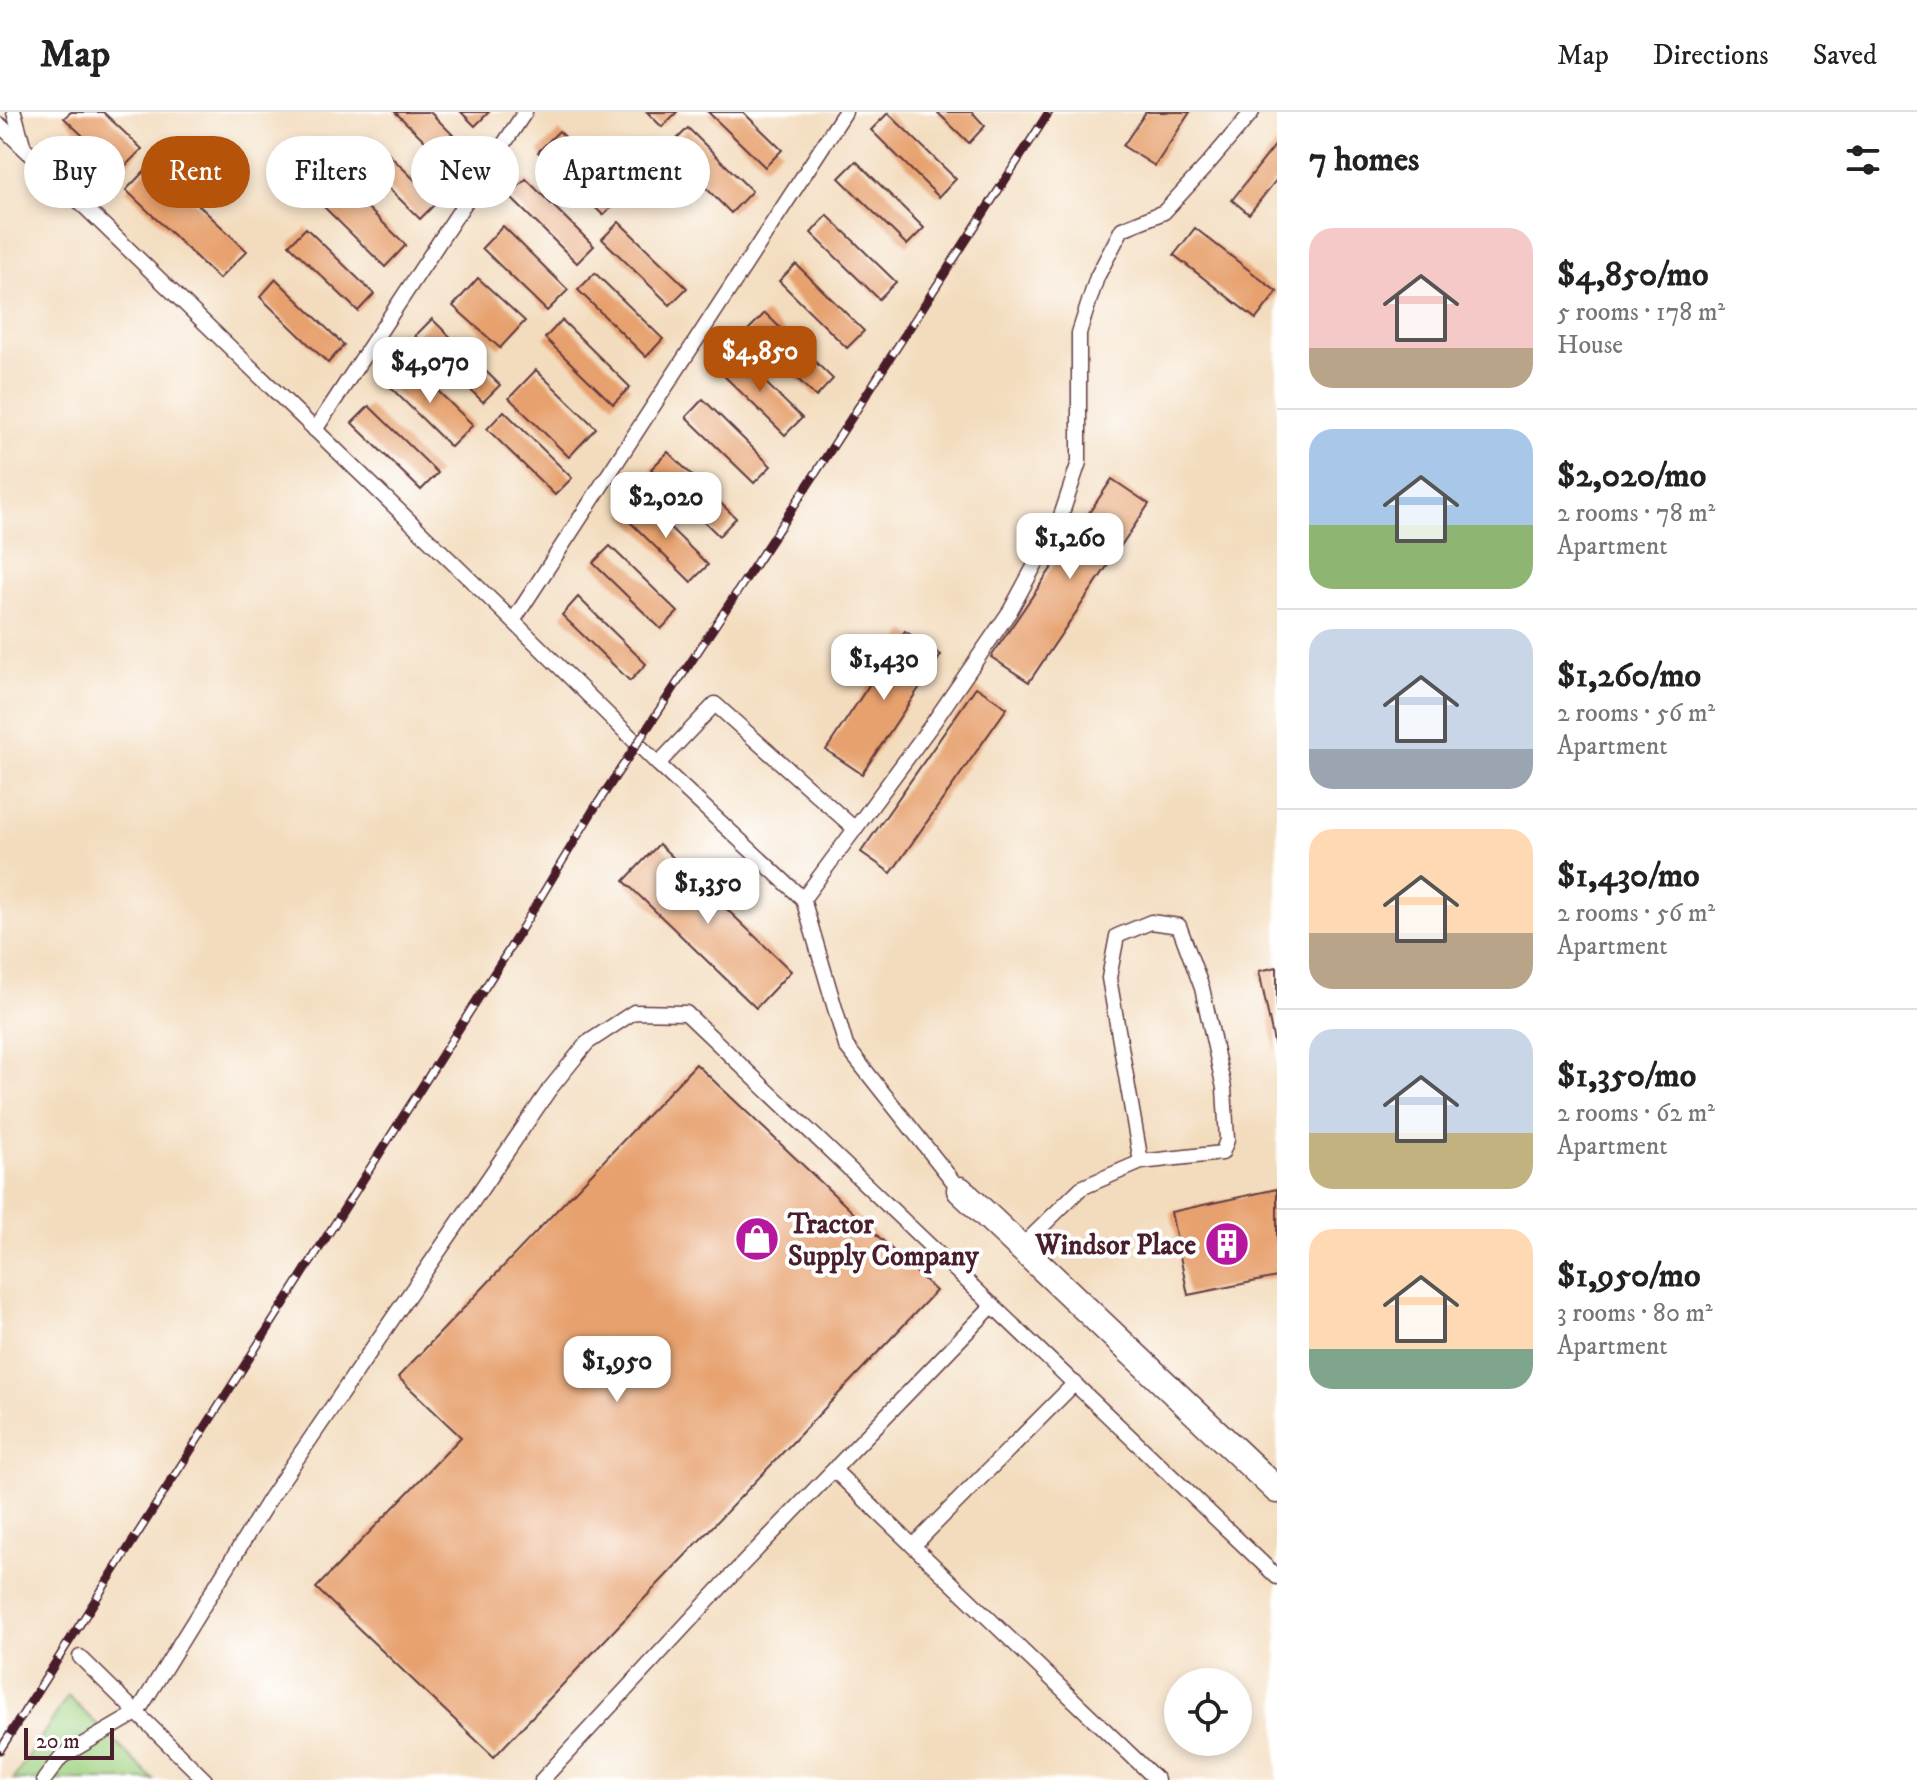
<!DOCTYPE html>
<html lang="en">
<head>
<meta charset="utf-8">
<style>
	:root { --surface:#fff; --page:#f2f2f2; --text:#222; --muted:#767676; --line:#e0e0e0; --accent:#b45309 }
	body { margin:0; font-family:"IM FELL DW Pica",serif; background:var(--page); color:var(--text); height:100vh; display:flex; flex-direction:column; font-size:30px; white-space:nowrap }
	* { box-sizing:border-box; margin:0 }
	p { font-size:26px; color:var(--muted) }
	.icon { flex:none; width:44px; height:44px; fill:none; stroke:currentColor; stroke-width:2; stroke-linecap:round; stroke-linejoin:round }
	.map { position:relative; flex:1; overflow:hidden }
	.sheet { display:flex; flex-direction:column; background:var(--surface); width:640px }
	.sheet>* { flex:none }
	.top-card { position:absolute; left:24px; top:24px; width:760px; height:72px; display:flex; gap:16px }
	.buttons { position:absolute; left:1164px; top:1556px; display:grid; gap:16px }
	.buttons a { display:grid; place-items:center; width:88px; height:88px; border-radius:50%; background:var(--surface); box-shadow:0 4px 12px #0003; font-size:40px }
	.scale { position:absolute; left:24px; bottom:20px; width:90px; box-sizing:border-box; padding-left:8px; border:4px solid #4a1f2b; border-top:0; font-size:22px; line-height:28px; white-space:nowrap; color:#4a1f2b; -webkit-text-stroke:6px #fff; paint-order:stroke }
	.price { position:absolute; translate:-50% -68px; padding:0 18px; border-radius:16px; background:#fff; color:#222; font-size:26px; line-height:52px; filter:drop-shadow(0 2px 4px #0008) }
	.price::after { content:''; position:absolute; left:50%; top:48px; width:24px; height:18px; margin-left:-12px; background:inherit; clip-path:polygon(0 0,100% 0,50% 100%) }
	.price.current { background:var(--accent); color:#fff }
	ul { padding:0; list-style:none }
	li { display:flex; align-items:center; gap:24px; height:200px; padding:0 32px }
	li+li { border-top:2px solid var(--line) }
	li span { display:grid; place-items:center; flex:none; width:224px; height:160px; border-radius:24px; color:#555 }
	li>.icon { margin-inline-start:auto }
	span .icon { width:96px; height:96px; fill:#fffc; stroke-width:1 }
	li b { font-size:34px }
	h2 { display:flex; justify-content:space-between; align-items:center; height:96px; padding:0 32px; font-size:34px }
	.tag { padding:0 28px; border-radius:36px; background:var(--surface); box-shadow:0 4px 12px #0003; font-size:28px; line-height:72px }
	.tag.current { background:var(--accent); color:#fff }
	header { display:flex; align-items:center; gap:48px; box-sizing:border-box; height:112px; padding:0 40px; background:var(--surface); border-bottom:2px solid var(--line) }
	header strong { font-size:38px }
	nav { display:flex; gap:44px; margin-inline-start:auto; font-size:28px }
	main { display:flex; flex:1; min-height:0 }
	.map>svg:first-child { display:block }
	.green { fill:#a0d383; stroke:#757957; stroke-width:2 }
	.building { fill:#e7a16e }
	.lines { fill:none; stroke-linecap:round; stroke-linejoin:round }
	.lane-casing { stroke:#633b41; stroke-width:17 }
	.street-casing { stroke:#633b41; stroke-width:29 }
	.lane { stroke:#fff; stroke-width:14 }
	.street { stroke:#fff; stroke-width:26 }
	.rail-casing { stroke:#4a1f2b; stroke-width:9 }
	.rail { stroke:#fff; stroke-width:6; stroke-dasharray:18; stroke-linecap:butt }
	.labels { text-anchor:middle; stroke-width:8; stroke-linejoin:round; paint-order:stroke }
	.poi-label { font-size:28px; font-weight:bold; fill:#4a1f2b; stroke:#fff; text-anchor:start }
</style>
</head>
<body>
<header>
<strong>Map</strong>
<nav><a>Map</a><a>Directions</a><a>Saved</a></nav>
</header>
<main>
<div class="map">
<svg width="1277" height="1668" viewBox="0 0 1277 1668">
	<rect width="100%" height="100%" fill="#fff"/>
	<filter id="ink" filterUnits="userSpaceOnUse"><feTurbulence type="fractalNoise" baseFrequency=".0125" numOctaves="2"/><feDisplacementMap in="SourceGraphic" scale="16" xChannelSelector="R" yChannelSelector="G"/><feConvolveMatrix kernelMatrix="1 2 1 2 8 2 1 2 1" color-interpolation-filters="sRGB"/></filter>
	<filter id="wash" filterUnits="userSpaceOnUse"><feTurbulence type="fractalNoise" baseFrequency=".006" numOctaves="4" result="noise"/><feDisplacementMap in="SourceGraphic" scale="32" xChannelSelector="R" yChannelSelector="G"/><feGaussianBlur stdDeviation="1.8" result="paint"/><feColorMatrix in="noise" values="0 0 0 0 0 0 0 0 0 0 0 0 0 0 0 0 0 1.4 0 .05"/><feComposite in="paint" operator="in"/></filter>
	<g filter="url(#wash)">
		<rect width="100%" height="100%" fill="#f3dcbd"/>
		<!-- green -->
		<path class="green" d="M 68,1584 L 154,1668 L 13,1668 Z"/>
		<g id="blocks">
			<!-- building -->
			<g class="building">
				<path d="M 71,0 L 103,0 L 142,37 L 120,59 L 64,6 Z"/>
				<path d="M 395,0 L 430,0 L 471,41 L 455,58 Z"/>
				<path d="M 461,0 L 489,0 L 475,14 Z"/>
				<path d="M 647,0 L 677,0 L 662,15 Z"/>
				<path d="M 708,0 L 743,0 L 782,38 L 765,55 Z"/>
				<path d="M 937,0 L 972,0 L 985,14 L 969,31 Z"/>
				<path d="M 1146,0 L 1190,0 L 1155,54 L 1123,34 Z"/>
				<path d="M 888,1 L 956,67 L 939,85 L 871,18 Z"/>
				<path d="M 688,16 L 752,79 L 731,101 L 667,37 Z"/>
				<path d="M 559,19 L 624,82 L 603,103 L 538,40 Z"/>
				<path d="M 369,23 L 437,90 L 420,107 L 352,40 Z"/>
				<path d="M 1277,31 L 1277,67 L 1249,102 L 1232,88 Z"/>
				<path d="M 856,49 L 924,116 L 907,133 L 839,66 Z"/>
				<path d="M 153,50 L 247,139 L 219,167 L 126,78 Z"/>
				<path d="M 526,67 L 594,134 L 577,151 L 509,84 Z"/>
				<path d="M 341,70 L 406,133 L 385,155 L 320,91 Z"/>
				<path d="M 827,103 L 896,170 L 879,187 L 811,121 Z"/>
				<path d="M 619,110 L 687,176 L 670,193 L 602,127 Z"/>
				<path d="M 503,114 L 568,178 L 547,199 L 482,136 Z"/>
				<path d="M 306,116 L 374,182 L 358,199 L 289,133 Z"/>
				<path d="M 1195,116 L 1277,180 L 1256,207 L 1174,143 Z"/>
				<path d="M 796,152 L 864,219 L 847,236 L 779,169 Z"/>
				<path d="M 595,161 L 663,227 L 646,245 L 578,178 Z"/>
				<path d="M 478,166 L 525,209 L 500,236 L 453,194 Z"/>
				<path d="M 276,167 L 344,233 L 328,251 L 260,185 Z"/>
				<path d="M 765,201 L 833,267 L 816,285 L 748,218 Z"/>
				<path d="M 432,207 L 500,273 L 483,290 L 415,224 Z"/>
				<path d="M 562,208 L 630,275 L 613,292 L 545,226 Z"/>
				<path d="M 734,240 L 802,306 L 785,323 L 717,257 Z"/>
				<path d="M 408,250 L 473,313 L 451,335 L 387,272 Z"/>
				<path d="M 536,258 L 596,316 L 569,345 L 509,286 Z"/>
				<path d="M 703,287 L 771,354 L 754,371 L 686,305 Z"/>
				<path d="M 369,294 L 438,361 L 421,378 L 352,311 Z"/>
				<path d="M 504,299 L 572,366 L 555,383 L 487,317 Z"/>
				<path d="M 668,340 L 736,406 L 719,424 L 651,357 Z"/>
				<path d="M 1112,367 L 1149,392 L 1029,570 L 991,545 Z"/>
				<path d="M 640,386 L 708,453 L 691,470 L 623,403 Z"/>
				<path d="M 610,434 L 678,500 L 661,517 L 593,451 Z"/>
				<path d="M 578,485 L 646,552 L 630,569 L 562,503 Z"/>
				<path d="M 905,519 L 941,543 L 862,662 L 826,638 Z"/>
				<path d="M 976,575 L 1007,596 L 891,761 L 861,740 Z"/>
				<path d="M 659,732 L 791,859 L 756,896 L 624,769 Z"/>
				<path d="M 1277,855 L 1277,940 L 1276,940 L 1259,859 Z"/>
				<path d="M 696,952 L 936,1179 L 494,1645 L 316,1476 L 461,1325 L 398,1265 Z"/>
				<path d="M 1277,1077 L 1277,1165 L 1188,1183 L 1171,1100 Z"/>
			</g>
		</g>
	</g>
	<g filter="url(#ink)">
		<use href="#blocks" fill-opacity="0" stroke="#633b41" stroke-width="2"/>
		<g class="lines">
			<!-- lane casing -->
			<g class="lane-casing">
				<g id="lane">
					<path d="M 14,0 L 24,36"/>
					<path d="M 0,13 L 513,509 L 658,652"/>
					<path d="M 315,318 L 525,0"/>
					<path d="M 513,509 L 845,0"/>
					<path d="M 855,717 L 933,611 L 1010,499 L 1060,407 L 1079,350 L 1079,221 L 1097,165 L 1122,117 L 1164,100 L 1207,53 L 1252,0"/>
					<path d="M 803,787 L 658,652 L 715,592 L 855,717 L 803,787 L 846,934 L 960,1078"/>
					<path d="M 1021,1135 L 1081,1076 L 1141,1050 L 1109,866 L 1117,824 L 1151,810 L 1179,814 L 1202,876 L 1224,976 L 1227,1028 L 1222,1041 L 1141,1050"/>
					<path d="M 834,1358 L 1157,1668"/>
					<path d="M 913,1434 L 1075,1271"/>
					<path d="M 80,1545 L 205,1668"/>
					<path d="M 44,1668 L 61,1645 L 137,1601 L 270,1386 L 549,978 L 587,931 L 634,900 L 686,901 L 1277,1465"/>
					<path d="M 542,1668 L 732,1463 L 993,1193"/>
				</g>
			</g>
			<!-- street casing -->
			<g class="street-casing">
				<path id="street" d="M 960,1078 L 1277,1378"/>
			</g>
			<!-- lane -->
			<use href="#lane" class="lane"/>
			<!-- street -->
			<use href="#street" class="street"/>
			<!-- rail casing -->
			<g class="rail-casing">
				<path id="rail" d="M 0,1638 L 507,841 L 592,700 L 817,359 L 1049,0"/>
			</g>
			<!-- rail -->
			<use href="#rail" class="rail"/>
		</g>
	</g>
	<!-- icons -->
	<defs>
		<g id="shop-disc" transform="scale(2.3)"><circle r="9.5" fill="#b5179e" stroke="#fff"/><path d="M-5-2.5h2.3a2.7 3.5 0 0 1 5.4 0H5L5.5 6h-11ZM-1.5-2.5h3a1.5 2.3 0 0 0-3 0Z" fill="#fff"/></g>
		<g id="building-disc" transform="scale(2.3)"><circle r="9.5" fill="#b5179e" stroke="#fff"/><path d="M-4-6H4V6H1V3H-1V6H-4ZM-2.5-4.3h1.7v1.8h-1.7ZM.8-4.3h1.7v1.8H.8ZM-2.5-1h1.7V.8h-1.7ZM.8-1h1.7V.8H.8Z" fill="#fff"/></g>
	</defs>
	<g fill-rule="evenodd">
		<use href="#shop-disc" x="757" y="1127"/>
		<use href="#building-disc" x="1227" y="1132"/>
	</g>
	<g class="labels">
		<!-- poi labels -->
		<g class="poi-label">
			<text x="788" y="1121">Tractor<tspan x="788" dy="32">Supply Company</tspan></text>
			<text x="1196" y="1142" text-anchor="end">Windsor Place</text>
		</g>
	</g>
</svg>
<div class="buttons">
<a><svg class="icon" aria-label="locate" viewBox="0 0 24 24"><circle cx="12" cy="12" r="6"/><path d="M12 2v4M12 18v4M2 12h4M18 12h4"/></svg></a>
</div>
<div class="scale">20 m</div>
<b class="price current" style="left:760px;top:282px">$4,850</b>
<b class="price" style="left:430px;top:293px">$4,070</b>
<b class="price" style="left:666px;top:428px">$2,020</b>
<b class="price" style="left:1070px;top:469px">$1,260</b>
<b class="price" style="left:884px;top:590px">$1,430</b>
<b class="price" style="left:708px;top:814px">$1,350</b>
<b class="price" style="left:617px;top:1292px">$1,950</b>
<div class="top-card">
<a class="tag">Buy</a>
<a class="tag current">Rent</a>
<a class="tag">Filters</a>
<a class="tag">New</a>
<a class="tag">Apartment</a>
</div>
</div>
<section class="sheet">
<h2>7 homes<svg class="icon" aria-label="filters" viewBox="0 0 24 24"><path d="M4 7h16M4 17h16"/><circle cx="9" cy="7" r="2"/><circle cx="15" cy="17" r="2"/></svg></h2>
<ul>
<li><span style="background:linear-gradient(#f6c9c9 75%,#b9a48a 0)"><svg class="icon" aria-label="home" viewBox="0 0 24 24"><path d="M3 11l9-7 9 7M6 9v11h12V9"/></svg></span><div><b>$4,850/mo</b><p>5 rooms · 178 m²</p><p>House</p></div></li>
<li><span style="background:linear-gradient(#a9c7e8 60%,#8fb573 0)"><svg class="icon" aria-label="home" viewBox="0 0 24 24"><path d="M3 11l9-7 9 7M6 9v11h12V9"/></svg></span><div><b>$2,020/mo</b><p>2 rooms · 78 m²</p><p>Apartment</p></div></li>
<li><span style="background:linear-gradient(#c9d6e8 75%,#9aa5b1 0)"><svg class="icon" aria-label="home" viewBox="0 0 24 24"><path d="M3 11l9-7 9 7M6 9v11h12V9"/></svg></span><div><b>$1,260/mo</b><p>2 rooms · 56 m²</p><p>Apartment</p></div></li>
<li><span style="background:linear-gradient(#ffd9b3 65%,#b9a48a 0)"><svg class="icon" aria-label="home" viewBox="0 0 24 24"><path d="M3 11l9-7 9 7M6 9v11h12V9"/></svg></span><div><b>$1,430/mo</b><p>2 rooms · 56 m²</p><p>Apartment</p></div></li>
<li><span style="background:linear-gradient(#c9d6e8 65%,#c2b280 0)"><svg class="icon" aria-label="home" viewBox="0 0 24 24"><path d="M3 11l9-7 9 7M6 9v11h12V9"/></svg></span><div><b>$1,350/mo</b><p>2 rooms · 62 m²</p><p>Apartment</p></div></li>
<li><span style="background:linear-gradient(#ffd9b3 75%,#7fa58c 0)"><svg class="icon" aria-label="home" viewBox="0 0 24 24"><path d="M3 11l9-7 9 7M6 9v11h12V9"/></svg></span><div><b>$1,950/mo</b><p>3 rooms · 80 m²</p><p>Apartment</p></div></li>
</ul>
</section>
</main>
</body>
</html>
